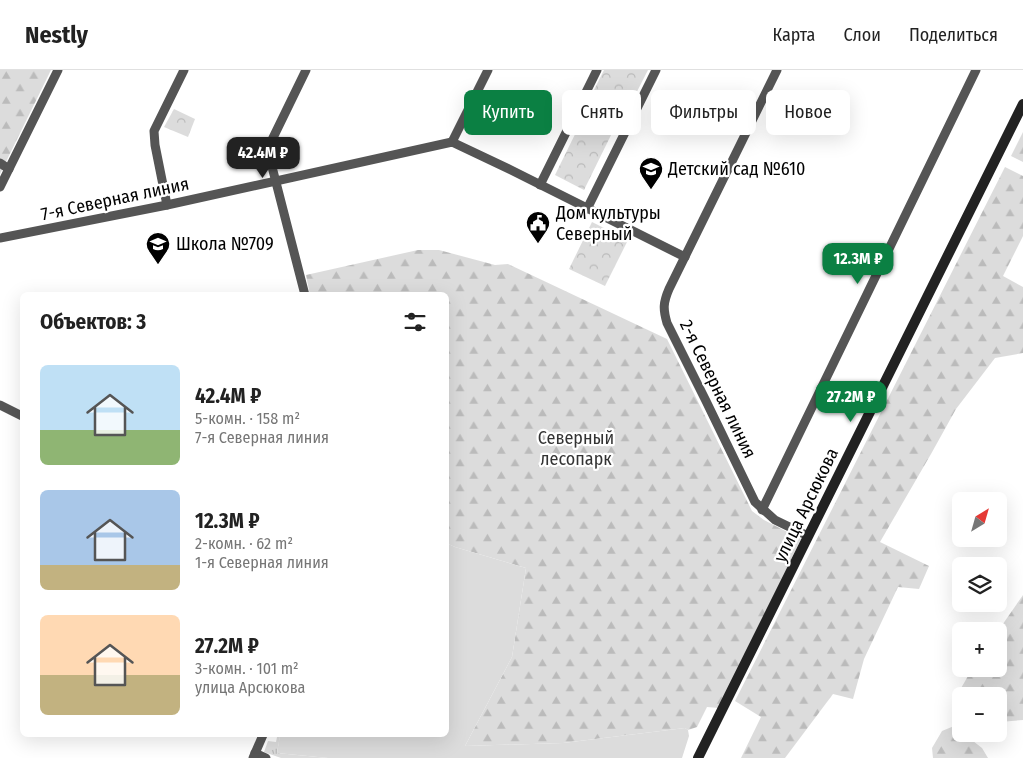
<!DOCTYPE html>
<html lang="ru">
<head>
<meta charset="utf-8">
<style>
	:root { --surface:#fff; --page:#f6f6f6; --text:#222; --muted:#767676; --line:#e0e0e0; --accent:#0b8043 }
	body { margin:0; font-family:"Fira Sans Condensed",sans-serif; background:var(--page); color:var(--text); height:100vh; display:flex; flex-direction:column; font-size:19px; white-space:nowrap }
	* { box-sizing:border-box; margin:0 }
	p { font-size:16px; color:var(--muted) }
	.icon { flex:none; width:28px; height:28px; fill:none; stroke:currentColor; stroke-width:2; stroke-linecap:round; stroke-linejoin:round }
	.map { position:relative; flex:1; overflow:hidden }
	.panel { position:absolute; left:20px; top:222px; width:429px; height:445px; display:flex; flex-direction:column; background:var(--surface); border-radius:8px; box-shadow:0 5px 20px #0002 }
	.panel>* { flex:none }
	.guide { position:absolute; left:464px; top:20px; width:475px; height:45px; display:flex; gap:10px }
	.needle { width:32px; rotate:37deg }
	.controls { position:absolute; left:952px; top:422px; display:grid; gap:10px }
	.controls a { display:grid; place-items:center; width:55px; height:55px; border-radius:8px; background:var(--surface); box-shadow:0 5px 20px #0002; font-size:25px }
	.price { position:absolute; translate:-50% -42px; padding:0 11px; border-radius:10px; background:var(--accent); color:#fff; font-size:16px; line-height:32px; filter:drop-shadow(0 1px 2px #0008) }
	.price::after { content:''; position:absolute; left:50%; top:30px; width:15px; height:11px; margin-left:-8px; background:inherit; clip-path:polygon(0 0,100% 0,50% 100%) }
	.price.current { background:#222; color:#fff }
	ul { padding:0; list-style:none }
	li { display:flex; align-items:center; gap:15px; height:125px; padding:0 20px }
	li span { display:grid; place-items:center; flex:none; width:140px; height:100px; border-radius:8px; color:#555 }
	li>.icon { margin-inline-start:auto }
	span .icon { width:60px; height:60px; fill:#fffc; stroke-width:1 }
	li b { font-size:21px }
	h2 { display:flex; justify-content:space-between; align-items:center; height:60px; padding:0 20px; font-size:21px }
	.chip { padding:0 18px; border-radius:8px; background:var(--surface); box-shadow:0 5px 20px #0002; font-size:18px; line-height:45px }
	.chip.current { background:var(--accent); color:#fff }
	header { display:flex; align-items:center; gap:30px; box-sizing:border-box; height:70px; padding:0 25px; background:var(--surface); border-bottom:1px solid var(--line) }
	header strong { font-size:24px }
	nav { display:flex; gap:28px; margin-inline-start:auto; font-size:18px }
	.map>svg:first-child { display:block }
	.grass { fill:url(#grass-tufts) }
	.forest { fill:url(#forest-firs) }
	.park { fill:url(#park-crowns) }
	.pitch { fill:#dcdcdc }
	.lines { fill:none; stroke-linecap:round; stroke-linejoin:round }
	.street { stroke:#555; stroke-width:9 }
	.secondary { stroke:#222; stroke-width:10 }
	.labels { text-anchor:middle; stroke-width:4.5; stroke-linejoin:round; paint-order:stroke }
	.poi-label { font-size:18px; fill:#000; stroke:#fff; text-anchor:start }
	.street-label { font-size:18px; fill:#000; stroke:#fff }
	.park-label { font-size:18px; fill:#333; stroke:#fff }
</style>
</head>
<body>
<header>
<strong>Nestly</strong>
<nav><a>Карта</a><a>Слои</a><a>Поделиться</a></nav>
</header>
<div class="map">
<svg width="1023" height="688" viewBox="0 0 1023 688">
	<defs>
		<pattern id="grass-tufts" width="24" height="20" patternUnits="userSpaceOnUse" patternTransform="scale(1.25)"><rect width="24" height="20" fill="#dcdcdc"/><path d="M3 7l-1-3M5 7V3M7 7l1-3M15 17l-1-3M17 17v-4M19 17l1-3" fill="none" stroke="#bbb"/></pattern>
		<pattern id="forest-firs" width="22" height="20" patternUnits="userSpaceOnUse" patternTransform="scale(1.25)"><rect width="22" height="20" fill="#dcdcdc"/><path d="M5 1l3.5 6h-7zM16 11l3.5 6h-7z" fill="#bbb"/></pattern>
		<pattern id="park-crowns" width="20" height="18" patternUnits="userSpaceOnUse" patternTransform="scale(1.25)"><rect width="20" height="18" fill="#dcdcdc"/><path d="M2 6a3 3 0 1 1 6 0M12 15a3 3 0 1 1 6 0" fill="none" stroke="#bbb"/></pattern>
	</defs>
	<rect width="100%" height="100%" fill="#fff"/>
	<!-- grass -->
	<path class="grass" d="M 280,666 L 277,683 L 328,688 L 281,688 L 264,682 L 268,671 L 276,672 L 277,667 Z"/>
	<!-- forest -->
	<g class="forest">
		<path d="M 0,0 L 51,0 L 0,104 Z"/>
		<path d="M 1023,62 L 1023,92 L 1011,86 Z"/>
		<path d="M 1005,97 L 1023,106 L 1023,166 L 1003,206 L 1023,217 L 1023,283 L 995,288 L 956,339 L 931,384 L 880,472 L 929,496 L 919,519 L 898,517 L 864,589 L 853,629 L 833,624 L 785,688 L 741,688 L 761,647 L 735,631 Z"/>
		<path d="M 418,180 L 439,180 L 495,195 L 508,194 L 667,269 L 752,441 L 764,450 L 801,469 L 719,638 L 707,637 L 697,657 L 688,660 L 685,658 L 563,673 L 465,676 L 512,587 L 526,498 L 455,477 L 446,473 L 446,225 L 310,225 L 306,205 Z"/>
		<path d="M 1023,525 L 1023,650 L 999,652 L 999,626 L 963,626 L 960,620 L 972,599 L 999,599 L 998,561 Z"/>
		<path d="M 954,656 L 961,662 L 961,664 L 964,664 L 982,678 L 988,688 L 933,688 L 932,678 L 942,661 Z"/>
	</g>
	<!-- park -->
	<g class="park">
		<path d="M 604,0 L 648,0 L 624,47 L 589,30 Z"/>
		<path d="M 174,39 L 195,49 L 188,67 L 164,57 Z"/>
		<path d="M 584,46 L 613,61 L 584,120 L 555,105 Z"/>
		<path d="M 592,152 L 628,170 L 605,216 L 569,199 Z"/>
	</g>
	<!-- pitch -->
	<path class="pitch" d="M 446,473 L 455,477 L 526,498 L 512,587 L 465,676 L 563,673 L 685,658 L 688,660 L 689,666 L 682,688 L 328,688 L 277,683 L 280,665 L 446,665 Z"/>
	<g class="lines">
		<!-- street -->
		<g class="street">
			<path d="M 777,0 L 669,219 C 663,233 663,239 667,253 L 706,331 L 755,432 L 775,450 L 808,466"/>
			<path d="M 580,35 L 627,58"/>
			<path d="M 452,72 L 488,0"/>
			<path d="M 0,93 L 9,99"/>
			<path d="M 540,115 L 597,0"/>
			<path d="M 0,117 L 58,0"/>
			<path d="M 167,135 L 155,75 L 154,61 L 184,0"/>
			<path d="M 587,139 L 656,0"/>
			<path d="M 0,168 L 167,135 L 452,72 L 511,100 L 685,187"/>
			<path d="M 305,225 L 270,89 L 269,76 L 306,0"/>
			<path d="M 0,335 L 22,346"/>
			<path d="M 762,440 L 976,0"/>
			<path d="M 255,683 L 266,688"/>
			<path d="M 253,688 L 263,665"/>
		</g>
		<!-- secondary -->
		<path class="secondary" d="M 698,688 L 1023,34"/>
	</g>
	<!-- icons -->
	<defs>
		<g id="school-pin" transform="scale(1.25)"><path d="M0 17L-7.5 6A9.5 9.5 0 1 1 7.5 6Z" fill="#000" stroke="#fff"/><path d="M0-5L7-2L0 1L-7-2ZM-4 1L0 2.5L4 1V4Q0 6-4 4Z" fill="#fff"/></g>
		<g id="civic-pin" transform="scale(1.25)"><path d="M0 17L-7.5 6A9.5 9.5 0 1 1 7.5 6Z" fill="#000" stroke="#fff"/><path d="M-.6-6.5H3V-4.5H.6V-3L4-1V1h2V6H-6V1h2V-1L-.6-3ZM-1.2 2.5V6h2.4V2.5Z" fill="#fff"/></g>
	</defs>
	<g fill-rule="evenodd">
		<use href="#school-pin" x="651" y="99"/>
		<use href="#civic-pin" x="538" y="153"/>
		<use href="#school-pin" x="158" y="174"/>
	</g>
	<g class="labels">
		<!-- poi labels -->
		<g class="poi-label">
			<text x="668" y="105">Детский сад №610</text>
			<text x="556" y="149">Дом культуры<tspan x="556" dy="21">Северный</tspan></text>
			<text x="176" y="180">Школа №709</text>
		</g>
		<!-- street labels -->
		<g class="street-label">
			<text transform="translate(115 129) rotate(-12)" y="6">7-я Северная линия</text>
			<text transform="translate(718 319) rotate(64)" y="6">2-я Северная линия</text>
			<text transform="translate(806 435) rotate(-64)" y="6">улица Арсюкова</text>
		</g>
		<!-- park labels -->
		<g class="park-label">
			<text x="576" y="374">Северный<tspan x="576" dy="21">лесопарк</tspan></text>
		</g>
	</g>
</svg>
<div class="controls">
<a><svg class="needle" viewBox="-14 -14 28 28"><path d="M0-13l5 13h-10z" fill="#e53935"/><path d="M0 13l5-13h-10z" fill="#767676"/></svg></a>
<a><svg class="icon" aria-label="layers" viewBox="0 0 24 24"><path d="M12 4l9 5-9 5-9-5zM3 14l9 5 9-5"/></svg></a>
<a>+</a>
<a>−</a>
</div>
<b class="price current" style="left:263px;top:109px">42.4M ₽</b>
<b class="price" style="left:858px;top:215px">12.3M ₽</b>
<b class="price" style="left:851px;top:353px">27.2M ₽</b>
<div class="guide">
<a class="chip current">Купить</a>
<a class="chip">Снять</a>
<a class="chip">Фильтры</a>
<a class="chip">Новое</a>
</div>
<section class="panel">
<h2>Объектов: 3<svg class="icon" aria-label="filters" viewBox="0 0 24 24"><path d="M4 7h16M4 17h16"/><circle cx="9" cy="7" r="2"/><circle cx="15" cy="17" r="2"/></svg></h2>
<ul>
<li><span style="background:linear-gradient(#bfe0f5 65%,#8fb573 0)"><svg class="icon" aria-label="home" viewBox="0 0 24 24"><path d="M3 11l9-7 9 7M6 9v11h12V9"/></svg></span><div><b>42.4M ₽</b><p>5-комн. · 158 m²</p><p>7-я Северная линия</p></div></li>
<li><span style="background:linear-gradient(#a9c7e8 75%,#c2b280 0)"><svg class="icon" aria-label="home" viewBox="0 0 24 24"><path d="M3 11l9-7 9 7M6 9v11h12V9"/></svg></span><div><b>12.3M ₽</b><p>2-комн. · 62 m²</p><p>1-я Северная линия</p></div></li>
<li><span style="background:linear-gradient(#ffd9b3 60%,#c2b280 0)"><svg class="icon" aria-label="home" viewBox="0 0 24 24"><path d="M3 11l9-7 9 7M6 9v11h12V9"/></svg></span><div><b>27.2M ₽</b><p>3-комн. · 101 m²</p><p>улица Арсюкова</p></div></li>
</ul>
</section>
</div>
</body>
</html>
